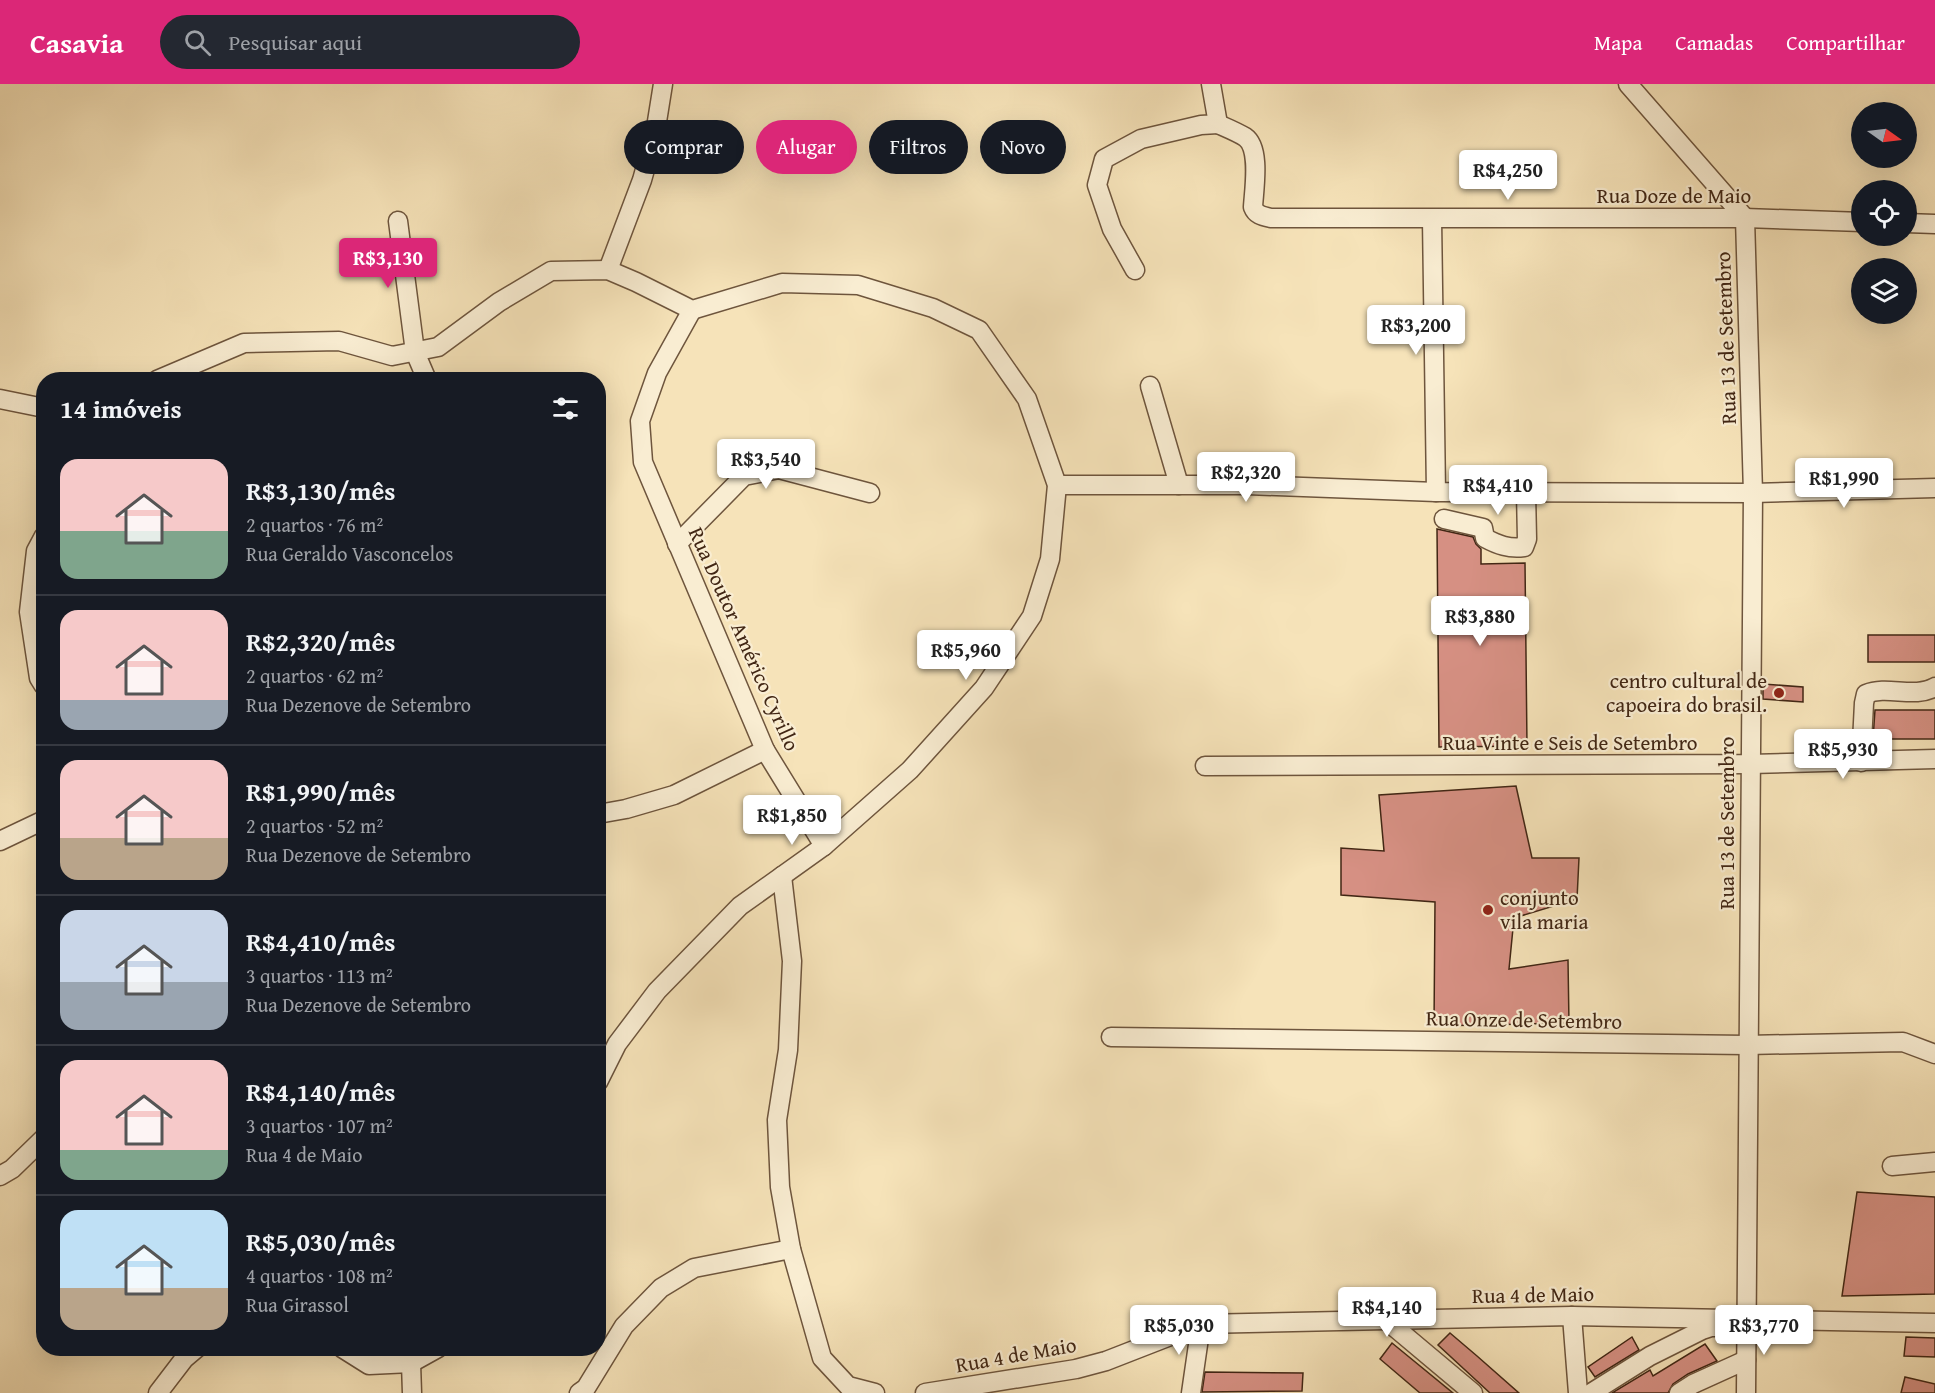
<!DOCTYPE html>
<html lang="pt">
<head>
<meta charset="utf-8">
<style>
	:root { --surface:#171b24; --page:#242831; --text:#f1f3f6; --muted:#9ea1a6; --line:#363941; --accent:#db2777 }
	body { margin:0; font-family:"Gentium Book Plus",serif; background:var(--page); color:var(--text); height:100vh; display:flex; flex-direction:column; font-size:22px; white-space:nowrap }
	* { box-sizing:border-box; margin:0 }
	p { font-size:20px; color:var(--muted) }
	.icon { flex:none; width:33px; height:33px; fill:none; stroke:currentColor; stroke-width:2; stroke-linecap:round; stroke-linejoin:round }
	.map { position:relative; flex:1; overflow:hidden }
	.sheet { position:absolute; left:36px; top:288px; width:570px; height:984px; display:flex; flex-direction:column; background:var(--surface); border-radius:24px; box-shadow:0 6px 24px #0002 }
	.sheet>* { flex:none }
	.banner { position:absolute; left:624px; top:36px; width:570px; height:54px; display:flex; gap:12px }
	.needle { width:39px; rotate:104deg }
	.fabs { position:absolute; left:1851px; top:18px; display:grid; gap:12px }
	.fabs a { display:grid; place-items:center; width:66px; height:66px; border-radius:50%; background:var(--surface); box-shadow:0 6px 24px #0002; font-size:30px }
	.price { position:absolute; translate:-50% -51px; padding:0 14px; border-radius:6px; background:#fff; color:#222; font-size:20px; line-height:39px; filter:drop-shadow(0 2px 3px #0008) }
	.price::after { content:''; position:absolute; left:50%; top:36px; width:18px; height:14px; margin-left:-9px; background:inherit; clip-path:polygon(0 0,100% 0,50% 100%) }
	.price.active { background:var(--accent); color:#fff }
	ul { padding:0; list-style:none }
	li { display:flex; align-items:center; gap:18px; height:150px; padding:0 24px }
	li+li { border-top:2px solid var(--line) }
	li span { display:grid; place-items:center; flex:none; width:168px; height:120px; border-radius:18px; color:#555 }
	li>.icon { margin-inline-start:auto }
	span .icon { width:72px; height:72px; fill:#fffc; stroke-width:1 }
	li b { font-size:26px }
	h2 { display:flex; justify-content:space-between; align-items:center; height:72px; padding:0 24px; font-size:26px }
	.pill { padding:0 21px; border-radius:27px; background:var(--surface); box-shadow:0 6px 24px #0002; font-size:21px; line-height:54px }
	.pill.active { background:var(--accent); color:#fff }
	header { display:flex; align-items:center; gap:36px; box-sizing:border-box; height:84px; padding:0 30px; background:var(--accent); color:#fff }
	header strong { font-size:28px }
	nav { display:flex; gap:33px; margin-inline-start:auto; font-size:21px }
	.search { width:420px; height:54px; background:var(--page); display:flex; align-items:center; gap:15px; box-sizing:border-box; padding:0 21px; border-radius:33px; color:var(--muted); font-size:22px }
	.map>svg:first-child { display:block }
	.building { fill:#d69083; stroke:#412614; stroke-width:1.5 }
	.lines { fill:none; stroke-linecap:round; stroke-linejoin:round }
	.minor-casing { stroke:#6e553d; stroke-width:21 }
	.minor { stroke:#f9edd2; stroke-width:18 }
	.poi-dot { fill:#8f2418; stroke:#f9edd2; stroke-width:2 }
	.labels { text-anchor:middle; stroke-width:4.5; stroke-linejoin:round; paint-order:stroke }
	.street-label { font-size:21px; fill:#412614; stroke:#f9edd2 }
	.poi-label { font-size:21px; fill:#412614; stroke:#f9edd2; text-anchor:end }
</style>
</head>
<body>
<header>
<strong>Casavia</strong>
<div class="search"><svg class="icon" aria-label="search" viewBox="0 0 24 24"><circle cx="10" cy="10" r="6"/><path d="M15 15l6 6"/></svg>Pesquisar aqui</div>
<nav><a>Mapa</a><a>Camadas</a><a>Compartilhar</a></nav>
</header>
<div class="map">
<svg width="1935" height="1309" viewBox="0 0 1935 1309">
	<rect width="100%" height="100%" fill="#f6e3b9"/>
	<filter id="stains"><feTurbulence type="fractalNoise" baseFrequency=".00333" numOctaves="4"/><feColorMatrix values="0 0 0 0 .2 0 0 0 0 .09 0 0 0 0 .02 0 0 0 .5 -.17"/></filter>
	<radialGradient id="worn" r=".72"><stop offset=".6" stop-color="#630" stop-opacity="0"/><stop offset="1" stop-color="#630" stop-opacity=".3"/></radialGradient>
	<!-- building -->
	<g class="building">
		<path d="M 1437,445 L 1473,453 L 1476,460 L 1481,465 L 1481,480 L 1525,479 L 1527,662 L 1439,663 Z"/>
		<rect x="1868" y="551" width="67" height="27"/>
		<path d="M 1763,600 L 1803,603 L 1803,618 L 1763,615 Z"/>
		<path d="M 1875,626 L 1935,626 L 1935,655 L 1873,655 Z"/>
		<path d="M 1516,702 L 1532,774 L 1579,774 L 1577,815 L 1514,834 L 1509,885 L 1568,876 L 1569,939 L 1434,942 L 1435,818 L 1341,811 L 1341,764 L 1384,767 L 1379,711 Z"/>
		<path d="M 1857,1108 L 1935,1113 L 1935,1210 L 1842,1212 Z"/>
		<path d="M 1450,1249 L 1477,1272 L 1519,1309 L 1490,1309 L 1438,1261 Z"/>
		<path d="M 1632,1253 L 1639,1266 L 1595,1293 L 1588,1283 Z"/>
		<path d="M 1906,1253 L 1935,1254 L 1935,1273 L 1904,1272 Z"/>
		<path d="M 1392,1259 L 1453,1309 L 1420,1309 L 1380,1275 Z"/>
		<path d="M 1705,1260 L 1717,1277 L 1688,1290 L 1673,1300 L 1668,1309 L 1612,1309 L 1650,1286 L 1653,1292 Z"/>
		<path d="M 1205,1288 L 1303,1289 L 1302,1307 L 1202,1308 Z"/>
		<path d="M 1905,1293 L 1935,1300 L 1935,1309 L 1901,1309 Z"/>
	</g>
	<g class="lines">
		<!-- minor casing -->
		<g class="minor-casing">
			<g id="minor">
				<path d="M 1628,0 L 1745,134"/>
				<path d="M 1218,40 C 1227,44 1237,48 1245,53 C 1261,64 1254,105 1253,123 C 1256,131 1262,132 1271,134 L 1745,134 L 1862,138"/>
				<path d="M 1745,134 L 1753,409 L 1746,1309"/>
				<path d="M 1432,135 L 1436,408"/>
				<path d="M 398,137 L 415,268 L 427,296"/>
				<path d="M 1906,139 L 1935,140"/>
				<path d="M 608,186 L 642,96 L 655,50 L 663,0"/>
				<path d="M 1135,186 L 1112,145 L 1097,101 L 1104,75 L 1141,55 L 1201,41 L 1218,40 L 1211,0"/>
				<path d="M 692,226 L 657,289 L 640,337 L 643,378 L 765,666 L 824,762"/>
				<path d="M 157,296 L 244,259 L 339,257 L 392,272 L 438,263 L 499,218 L 551,187 L 608,186 L 636,198 L 692,226 L 782,199 L 858,201 L 933,224 L 979,246 L 1027,315 L 1057,401 L 1050,475 L 1032,532 L 984,604 L 910,686 L 824,762 L 740,822 L 657,907 L 617,960 L 598,998"/>
				<path d="M 1150,302 L 1179,401"/>
				<path d="M 0,315 L 44,324"/>
				<path d="M 1057,401 L 1247,401 L 1436,408 L 1753,409 L 1935,404"/>
				<path d="M 1444,435 L 1483,444 L 1485,454 C 1498,461 1509,465 1524,463 L 1527,455 L 1526,408"/>
				<path d="M 44,452 L 36,467 L 29,528 L 39,594 L 44,602"/>
				<path d="M 677,460 L 744,392 L 779,385 L 870,409"/>
				<path d="M 1861,678 L 1864,619 L 1866,610 C 1888,601 1914,615 1935,603"/>
				<path d="M 1205,682 L 1750,680 L 1935,675"/>
				<path d="M 598,730 L 626,725 L 674,711 L 765,666"/>
				<path d="M 0,757 L 44,736"/>
				<path d="M 782,792 L 792,877 L 788,966 L 777,1036 L 780,1103 L 791,1165 L 822,1274 L 848,1302 L 875,1309"/>
				<path d="M 1111,953 L 1747,961 L 1903,958 L 1935,970"/>
				<path d="M 1892,1082 L 1935,1078"/>
				<path d="M 0,1092 L 12,1085 L 44,1054"/>
				<path d="M 1572,1232 L 1578,1309"/>
				<path d="M 1386,1236 L 1473,1309"/>
				<path d="M 342,1264 L 369,1281 L 411,1279 L 438,1264"/>
				<path d="M 411,1279 L 412,1309"/>
				<path d="M 158,1309 L 184,1275 L 197,1264"/>
				<path d="M 579,1309 L 586,1304 L 624,1242 L 661,1204 L 694,1184 L 791,1165"/>
				<path d="M 925,1309 L 1076,1285 L 1106,1277 L 1201,1240 L 1572,1232 L 1935,1239"/>
				<path d="M 1191,1309 L 1201,1240"/>
				<path d="M 1591,1309 L 1650,1272 L 1702,1246 L 1711,1243 L 1724,1243"/>
				<path d="M 1679,1309 L 1693,1300 L 1746,1276"/>
			</g>
		</g>
		<!-- minor -->
		<use href="#minor" class="minor"/>
	</g>
	<!-- markers -->
	<g class="poi-dot">
		<circle cx="1779" cy="609" r="6"/>
		<circle cx="1488" cy="826" r="6"/>
	</g>
	<g class="labels">
		<!-- street labels -->
		<g class="street-label">
			<text x="1674" y="119">Rua Doze de Maio</text>
			<text transform="translate(1726 254) rotate(-92)" y="7">Rua 13 de Setembro</text>
			<text transform="translate(744 555) rotate(66)" y="7">Rua Doutor Américo Cyrillo</text>
			<text x="1570" y="666">Rua Vinte e Seis de Setembro</text>
			<text transform="translate(1727 739) rotate(-90)" y="7">Rua 13 de Setembro</text>
			<text transform="translate(1524 936) rotate(1)" y="7">Rua Onze de Setembro</text>
			<text transform="translate(1533 1211) rotate(-1)" y="7">Rua 4 de Maio</text>
			<text transform="translate(1016 1271) rotate(-10)" y="7">Rua 4 de Maio</text>
		</g>
		<!-- poi labels -->
		<g class="poi-label">
			<text x="1767" y="604">centro cultural de<tspan x="1767" dy="24">capoeira do brasil.</tspan></text>
			<text x="1500" y="821" text-anchor="start">conjunto<tspan x="1500" dy="24">vila maria</tspan></text>
		</g>
	</g>
	<rect width="100%" height="100%" filter="url(#stains)"/>
	<rect width="100%" height="100%" fill="url(#worn)"/>
</svg>
<div class="fabs">
<a><svg class="needle" viewBox="-14 -14 28 28"><path d="M0-13l5 13h-10z" fill="#e53935"/><path d="M0 13l5-13h-10z" fill="#9ea1a6"/></svg></a>
<a><svg class="icon" aria-label="locate" viewBox="0 0 24 24"><circle cx="12" cy="12" r="6"/><path d="M12 2v4M12 18v4M2 12h4M18 12h4"/></svg></a>
<a><svg class="icon" aria-label="layers" viewBox="0 0 24 24"><path d="M12 4l9 5-9 5-9-5zM3 14l9 5 9-5"/></svg></a>
</div>
<b class="price" style="left:1508px;top:117px">R$4,250</b>
<b class="price active" style="left:388px;top:205px">R$3,130</b>
<b class="price" style="left:1416px;top:272px">R$3,200</b>
<b class="price" style="left:766px;top:406px">R$3,540</b>
<b class="price" style="left:1246px;top:419px">R$2,320</b>
<b class="price" style="left:1844px;top:425px">R$1,990</b>
<b class="price" style="left:1498px;top:432px">R$4,410</b>
<b class="price" style="left:1480px;top:563px">R$3,880</b>
<b class="price" style="left:966px;top:597px">R$5,960</b>
<b class="price" style="left:1843px;top:696px">R$5,930</b>
<b class="price" style="left:792px;top:762px">R$1,850</b>
<b class="price" style="left:1387px;top:1254px">R$4,140</b>
<b class="price" style="left:1179px;top:1272px">R$5,030</b>
<b class="price" style="left:1764px;top:1272px">R$3,770</b>
<div class="banner">
<a class="pill">Comprar</a>
<a class="pill active">Alugar</a>
<a class="pill">Filtros</a>
<a class="pill">Novo</a>
</div>
<section class="sheet">
<h2>14 imóveis<svg class="icon" aria-label="filters" viewBox="0 0 24 24"><path d="M4 7h16M4 17h16"/><circle cx="9" cy="7" r="2"/><circle cx="15" cy="17" r="2"/></svg></h2>
<ul>
<li><span style="background:linear-gradient(#f6c9c9 60%,#7fa58c 0)"><svg class="icon" aria-label="home" viewBox="0 0 24 24"><path d="M3 11l9-7 9 7M6 9v11h12V9"/></svg></span><div><b>R$3,130/mês</b><p>2 quartos · 76 m²</p><p>Rua Geraldo Vasconcelos</p></div></li>
<li><span style="background:linear-gradient(#f6c9c9 75%,#9aa5b1 0)"><svg class="icon" aria-label="home" viewBox="0 0 24 24"><path d="M3 11l9-7 9 7M6 9v11h12V9"/></svg></span><div><b>R$2,320/mês</b><p>2 quartos · 62 m²</p><p>Rua Dezenove de Setembro</p></div></li>
<li><span style="background:linear-gradient(#f6c9c9 65%,#b9a48a 0)"><svg class="icon" aria-label="home" viewBox="0 0 24 24"><path d="M3 11l9-7 9 7M6 9v11h12V9"/></svg></span><div><b>R$1,990/mês</b><p>2 quartos · 52 m²</p><p>Rua Dezenove de Setembro</p></div></li>
<li><span style="background:linear-gradient(#c9d6e8 60%,#9aa5b1 0)"><svg class="icon" aria-label="home" viewBox="0 0 24 24"><path d="M3 11l9-7 9 7M6 9v11h12V9"/></svg></span><div><b>R$4,410/mês</b><p>3 quartos · 113 m²</p><p>Rua Dezenove de Setembro</p></div></li>
<li><span style="background:linear-gradient(#f6c9c9 75%,#7fa58c 0)"><svg class="icon" aria-label="home" viewBox="0 0 24 24"><path d="M3 11l9-7 9 7M6 9v11h12V9"/></svg></span><div><b>R$4,140/mês</b><p>3 quartos · 107 m²</p><p>Rua 4 de Maio</p></div></li>
<li><span style="background:linear-gradient(#bfe0f5 65%,#b9a48a 0)"><svg class="icon" aria-label="home" viewBox="0 0 24 24"><path d="M3 11l9-7 9 7M6 9v11h12V9"/></svg></span><div><b>R$5,030/mês</b><p>4 quartos · 108 m²</p><p>Rua Girassol</p></div></li>
</ul>
</section>
</div>
</body>
</html>
